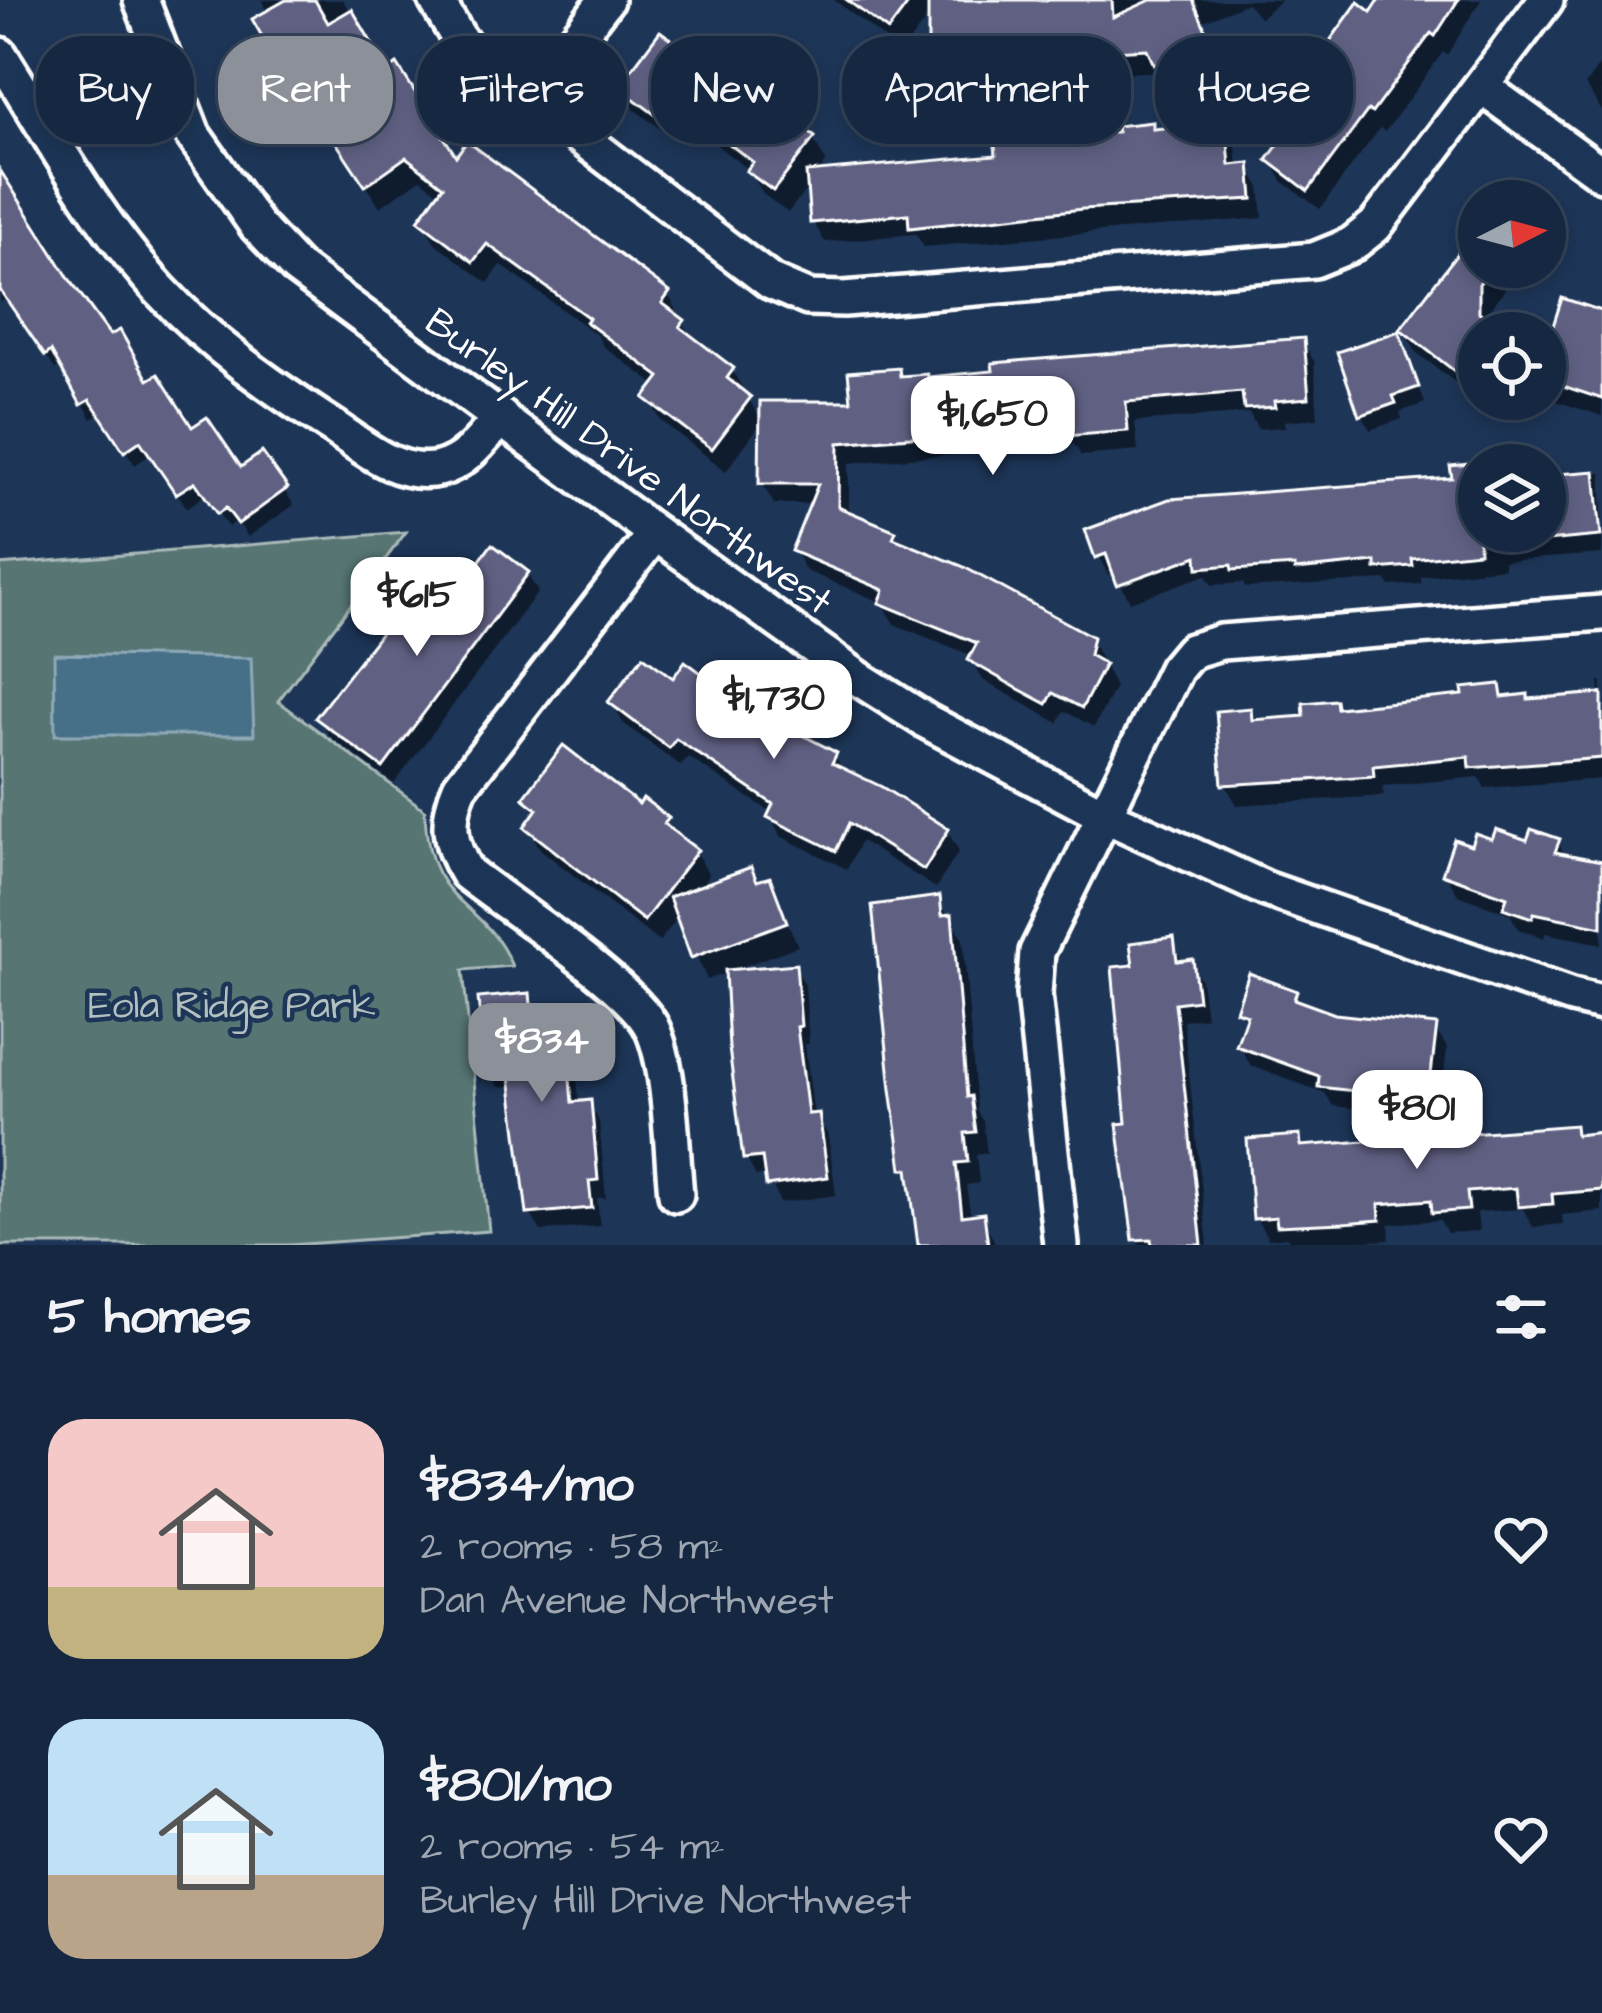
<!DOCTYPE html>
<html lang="en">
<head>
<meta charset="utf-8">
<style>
	:root { --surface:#162841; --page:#1f3048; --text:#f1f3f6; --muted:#9ea6b1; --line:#35445a; --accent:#8c9099 }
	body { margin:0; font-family:"Architects Daughter",sans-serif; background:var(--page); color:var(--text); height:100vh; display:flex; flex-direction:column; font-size:45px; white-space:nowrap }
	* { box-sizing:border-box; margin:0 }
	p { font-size:39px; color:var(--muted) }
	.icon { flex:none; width:66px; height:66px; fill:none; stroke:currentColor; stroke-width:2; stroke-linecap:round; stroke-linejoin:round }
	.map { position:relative; height:1245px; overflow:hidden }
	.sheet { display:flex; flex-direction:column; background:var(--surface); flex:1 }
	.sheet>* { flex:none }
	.hud { position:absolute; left:36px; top:36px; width:1530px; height:108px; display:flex; gap:24px }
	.needle { width:78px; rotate:84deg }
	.fabs { position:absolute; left:1458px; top:180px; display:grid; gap:24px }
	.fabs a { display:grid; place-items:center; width:108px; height:108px; border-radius:50%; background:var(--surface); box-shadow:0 6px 18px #0003,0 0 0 3px var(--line); font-size:60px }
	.price { position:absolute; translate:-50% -102px; padding:0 27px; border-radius:24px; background:#fff; color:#222; font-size:39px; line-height:78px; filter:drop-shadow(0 3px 6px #0008) }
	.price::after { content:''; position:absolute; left:50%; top:72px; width:36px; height:27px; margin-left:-18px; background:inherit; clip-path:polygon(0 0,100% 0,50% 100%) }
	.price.selected { background:var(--accent); color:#fff }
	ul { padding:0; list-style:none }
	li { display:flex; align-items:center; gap:36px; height:300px; padding:0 48px }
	li span { display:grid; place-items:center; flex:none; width:336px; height:240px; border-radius:36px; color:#555 }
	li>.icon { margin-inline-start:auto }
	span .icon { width:144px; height:144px; fill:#fffc; stroke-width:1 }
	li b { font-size:51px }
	h2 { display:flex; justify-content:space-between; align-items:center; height:144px; padding:0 48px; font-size:51px }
	.chip { padding:0 42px; border-radius:48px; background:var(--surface); box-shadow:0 6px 18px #0003,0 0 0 3px var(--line); font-size:42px; line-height:108px }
	.chip.selected { background:var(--accent); color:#fff }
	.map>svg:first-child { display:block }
	.green { fill:#567473; stroke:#aabab9; stroke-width:3 }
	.water { fill:#447088; stroke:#8fa9b8; stroke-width:3 }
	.shadow { fill:#0007 }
	.building { fill:#616083; stroke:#fff; stroke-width:3 }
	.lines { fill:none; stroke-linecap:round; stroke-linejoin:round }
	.street-casing { stroke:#fff; stroke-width:42 }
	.street { stroke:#1d3557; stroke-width:33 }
	.labels { text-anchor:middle; stroke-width:9; stroke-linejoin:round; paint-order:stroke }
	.street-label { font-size:39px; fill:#fff; stroke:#1d3557 }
	.park-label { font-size:39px; fill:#b3c0c0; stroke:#1d3557 }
</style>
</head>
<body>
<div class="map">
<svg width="1602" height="1245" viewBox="0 0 1602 1245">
	<rect width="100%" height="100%" fill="#1d3557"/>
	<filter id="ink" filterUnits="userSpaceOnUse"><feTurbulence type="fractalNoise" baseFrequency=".00833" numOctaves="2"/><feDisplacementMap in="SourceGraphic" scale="24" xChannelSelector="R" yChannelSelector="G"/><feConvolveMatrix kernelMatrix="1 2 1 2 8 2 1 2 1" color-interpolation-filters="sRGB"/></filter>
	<g filter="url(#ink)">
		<!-- green -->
		<path class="green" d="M 406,532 L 278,701 L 425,810 C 427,910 481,894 512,966 L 463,970 L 489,1231 L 290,1245 L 0,1245 L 0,565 Z"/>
		<!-- water -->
		<path class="water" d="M 54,654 L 251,658 L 254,735 L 55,735 Z"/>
		<!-- shadow -->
		<g class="shadow">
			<path d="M 263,0 L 343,0 L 387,76 L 455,161 L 668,294 L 694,342 L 732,370 L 762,422 L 726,471 L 661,421 L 648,398 L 657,386 L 603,346 L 597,335 L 501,265 L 488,283 L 435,243 L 422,220 L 440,194 L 421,179 L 380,207 L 309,100 L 304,103 L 257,20 L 267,14 Z"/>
			<path d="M 834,0 L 1281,0 L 1260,18 L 1247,3 L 1202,22 L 1209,38 L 1153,62 L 1153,69 L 1212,43 L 1221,64 L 1170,86 L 1161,71 L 945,84 L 931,61 L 931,13 L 902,52 Z"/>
			<path d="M 1382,0 L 1481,0 L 1447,55 L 1443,52 L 1385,132 L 1380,128 L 1320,209 L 1282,181 L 1270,160 L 1333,74 L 1322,56 L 1372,16 Z"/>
			<path d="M 1602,61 L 1602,111 L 1585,85 Z"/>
			<path d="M 622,87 L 744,97 L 798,112 L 826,162 L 817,174 L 999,158 L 1060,140 L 1120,135 L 1151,125 L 1155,131 L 1224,125 L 1236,145 L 1238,167 L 1249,166 L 1260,186 L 1263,218 L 924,247 L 916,234 L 825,242 L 813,222 L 810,184 L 788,213 L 763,194 L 750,171 L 692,126 L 680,143 L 635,110 Z"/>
			<path d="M 0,175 L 67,282 L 147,384 L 191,431 L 240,471 L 261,456 L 294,505 L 248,537 L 237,521 L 228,527 L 205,495 L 187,508 L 151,454 L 135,465 L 101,414 L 92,419 L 62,365 L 55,369 L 7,298 L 0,302 Z"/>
			<path d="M 1505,177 L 1537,201 L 1488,201 Z"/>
			<path d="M 1545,207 L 1555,214 L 1568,238 L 1530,289 L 1514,277 L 1483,319 L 1499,333 L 1479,333 L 1476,398 L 1417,353 L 1403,329 L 1463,252 L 1457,242 L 1479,213 L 1479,267 L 1545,267 Z"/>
			<path d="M 1602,314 L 1602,416 L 1553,400 L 1545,386 L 1545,361 Z"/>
			<path d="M 1398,334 L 1425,403 L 1400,412 L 1402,419 L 1370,430 L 1362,415 Z"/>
			<path d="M 1302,341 L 1314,361 L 1318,418 L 1284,421 L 1285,427 L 1258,429 L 1249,413 L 1135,422 L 1138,451 L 1081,456 L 1074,444 L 849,463 L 849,514 L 894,533 L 900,544 L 1091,639 L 1115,687 L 1094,727 L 1064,711 L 1058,723 L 983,680 L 971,660 L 973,656 L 894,624 L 881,602 L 806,571 L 794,550 L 813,504 L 774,504 L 762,483 L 898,371 L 902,379 L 928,380 Z"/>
			<path d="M 1479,466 L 1479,531 L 1545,531 L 1545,478 L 1602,473 L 1602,554 L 1504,561 L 1504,568 L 1421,577 L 1421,584 L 1390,586 L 1386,580 L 1245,588 L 1243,583 L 1212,585 L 1206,575 L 1130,602 L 1115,572 L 1108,575 L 1089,532 L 1455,481 Z"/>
			<path d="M 527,574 L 538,592 L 394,784 L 329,736 L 319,718 L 446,610 Z"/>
			<path d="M 1599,681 L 1602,681 L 1602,779 L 1485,788 L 1479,777 L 1383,786 L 1384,796 L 1237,805 L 1225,784 L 1250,711 L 1256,722 L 1307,719 L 1338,710 L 1466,698 L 1499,688 L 1506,699 L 1528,702 L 1600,696 Z"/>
			<path d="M 673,683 L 743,708 L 835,756 L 844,772 L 947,831 L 959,851 L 936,888 L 861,841 L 847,869 L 782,837 L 770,817 L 772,813 L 688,757 L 681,766 L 623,723 L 612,703 Z"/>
			<path d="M 527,798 L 640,808 L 666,820 L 677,838 L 696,852 L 709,875 L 699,889 L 769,880 L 798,946 L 733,970 L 795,967 L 805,985 L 809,1044 L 805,1044 L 814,1117 L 828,1134 L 836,1195 L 780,1203 L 768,1175 L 756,1176 L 746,1158 L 728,972 L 707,980 L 679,916 L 659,942 L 541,850 L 527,827 L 537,815 Z"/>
			<path d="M 1557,841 L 1567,858 L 1602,864 L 1602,944 L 1545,933 L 1544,938 L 1518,929 L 1510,914 L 1458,895 L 1446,874 L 1473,849 Z"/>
			<path d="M 938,900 L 963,939 L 977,1112 L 983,1121 L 987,1153 L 976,1155 L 979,1183 L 966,1185 L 971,1218 L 982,1216 L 996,1245 L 921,1245 L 913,1182 L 905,1168 Z"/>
			<path d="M 1172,940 L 1183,964 L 1191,963 L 1201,980 L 1206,1017 L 1183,1020 L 1208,1245 L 1140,1245 L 1136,1239 L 1129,1125 L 1136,968 Z"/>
			<path d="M 1295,993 L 1302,1005 L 1335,1017 L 1435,1028 L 1447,1048 L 1439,1118 L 1333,1106 L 1325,1093 L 1251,1066 L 1239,1046 L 1247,1024 L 1239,1010 Z"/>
			<path d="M 528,996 L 538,1015 L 540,1030 L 563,1028 L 574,1046 L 579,1104 L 589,1103 L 599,1121 L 606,1198 L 597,1198 L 600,1226 L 541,1231 L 530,1213 L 514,1086 L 499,1087 L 488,1069 Z"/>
			<path d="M 1573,1128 L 1578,1137 L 1602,1135 L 1602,1211 L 1562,1215 L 1563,1224 L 1533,1227 L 1523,1209 L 1477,1212 L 1479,1231 L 1447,1233 L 1440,1220 L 1389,1224 L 1390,1240 L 1291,1245 L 1287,1237 L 1268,1239 L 1256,1218 L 1299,1138 L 1305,1149 Z"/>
		</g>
		<!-- building -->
		<g class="building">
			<path d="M 286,0 L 315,0 L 328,23 L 352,9 L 388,71 L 397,64 L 456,156 L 467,141 L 670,292 L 662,303 L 685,320 L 680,327 L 734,368 L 727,378 L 751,397 L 712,449 L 644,398 L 660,377 L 586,322 L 589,318 L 487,244 L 473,262 L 418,220 L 443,186 L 406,157 L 365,186 L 293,78 L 288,81 L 252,19 Z"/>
			<path d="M 847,0 L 911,0 L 888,31 Z"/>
			<path d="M 928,0 L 1112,0 L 1113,17 L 1151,0 L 1193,0 L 1210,40 L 1154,65 L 1147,49 L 928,62 Z"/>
			<path d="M 1379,0 L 1458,0 L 1435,36 L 1431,33 L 1372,113 L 1368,110 L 1308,191 L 1267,160 L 1334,67 L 1319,56 L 1358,2 L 1371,12 Z"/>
			<path d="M 660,31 L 743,93 L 756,76 L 801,110 L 794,120 L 815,137 L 773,191 L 746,171 L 753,162 L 678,105 L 665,122 L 618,87 Z"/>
			<path d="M 1153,122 L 1153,129 L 1226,122 L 1230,165 L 1250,163 L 1253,199 L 1083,209 L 909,228 L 908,214 L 810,223 L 806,172 L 996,155 L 994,137 L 1057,130 L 1058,137 L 1117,132 L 1116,126 Z"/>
			<path d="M 0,170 L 70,280 L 110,335 L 120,330 L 148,380 L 158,374 L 192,427 L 207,417 L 241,467 L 262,452 L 288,488 L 238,524 L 226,508 L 217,514 L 195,482 L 176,494 L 140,441 L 124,452 L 90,400 L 81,405 L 51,351 L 45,356 L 0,290 Z"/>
			<path d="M 1479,225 L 1479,267 L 1492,267 L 1479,284 L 1479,312 L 1506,333 L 1479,333 L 1479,355 L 1462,377 L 1400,329 Z"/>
			<path d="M 1562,298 L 1602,311 L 1602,399 L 1545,380 L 1545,351 Z"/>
			<path d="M 1399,331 L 1419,387 L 1393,396 L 1396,403 L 1359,416 L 1337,352 Z"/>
			<path d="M 1304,338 L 1309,398 L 1274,401 L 1275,407 L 1244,409 L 1242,392 L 1126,402 L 1128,431 L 1067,436 L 1066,424 L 839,443 L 838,507 L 896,531 L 893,538 L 962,566 L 1093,637 L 1089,655 L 1105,664 L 1082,708 L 1053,693 L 1047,704 L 1015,687 L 968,660 L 977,643 L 879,603 L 884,590 L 791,551 L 818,484 L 759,484 L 760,401 L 851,401 L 848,372 L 899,368 L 900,376 L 927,374 L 928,377 L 993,371 L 992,363 Z"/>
			<path d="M 1479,463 L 1479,552 L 1412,559 L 1413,566 L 1376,569 L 1376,562 L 1295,570 L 1295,566 L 1232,570 L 1231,565 L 1198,568 L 1197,556 L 1117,585 L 1106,554 L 1095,558 L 1085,530 L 1169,499 L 1452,478 L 1450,466 Z"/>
			<path d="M 1595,471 L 1601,536 L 1545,541 L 1545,475 Z"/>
			<path d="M 492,544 L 529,572 L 383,768 L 315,718 L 418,585 L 446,606 Z"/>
			<path d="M 643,656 L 673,678 L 685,661 L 745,705 L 837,753 L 832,763 L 882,787 L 949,829 L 924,870 L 849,823 L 836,851 L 767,817 L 773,804 L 676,739 L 669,748 L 608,702 Z"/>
			<path d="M 1500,684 L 1502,697 L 1528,694 L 1528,699 L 1602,693 L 1602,758 L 1470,768 L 1469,757 L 1373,766 L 1374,776 L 1222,785 L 1216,711 L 1251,708 L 1252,720 L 1304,716 L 1303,703 L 1336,700 L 1337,708 L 1463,695 L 1462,688 Z"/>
			<path d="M 563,745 L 639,804 L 643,798 L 669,818 L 664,824 L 698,850 L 644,921 L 524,827 L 537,809 L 523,798 Z"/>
			<path d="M 1496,829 L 1527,840 L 1531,829 L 1560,839 L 1555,852 L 1602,861 L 1602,927 L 1534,913 L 1532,918 L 1503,908 L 1507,897 L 1442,874 L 1454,839 L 1471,845 L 1475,833 L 1492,839 Z"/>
			<path d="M 751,867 L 757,881 L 770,877 L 787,922 L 691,958 L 669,897 Z"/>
			<path d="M 940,896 L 942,915 L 952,914 L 967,1097 L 971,1096 L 976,1132 L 965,1133 L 968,1162 L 956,1163 L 962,1216 L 984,1213 L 988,1245 L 918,1245 L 908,1169 L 902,1169 L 891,1089 L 872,905 Z"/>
			<path d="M 1174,937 L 1177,961 L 1193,959 L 1198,1000 L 1175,1003 L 1202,1245 L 1152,1245 L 1151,1239 L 1133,1240 L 1117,1124 L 1126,1123 L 1112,967 L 1133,965 L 1130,943 Z"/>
			<path d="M 796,964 L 801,1026 L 797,1027 L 808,1114 L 819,1113 L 828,1177 L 766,1186 L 762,1157 L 743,1159 L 729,1048 L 725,970 Z"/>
			<path d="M 1249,973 L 1297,991 L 1294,999 L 1335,1014 L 1437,1025 L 1428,1099 L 1318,1087 L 1319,1076 L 1236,1046 L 1247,1015 L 1236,1011 Z"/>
			<path d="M 530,993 L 533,1028 L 565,1025 L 572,1102 L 591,1100 L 598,1180 L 589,1181 L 592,1208 L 527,1214 L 509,1068 L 485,1070 L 478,998 Z"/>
			<path d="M 1575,1125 L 1576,1135 L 1602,1132 L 1602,1190 L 1552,1194 L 1553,1204 L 1518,1207 L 1516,1188 L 1467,1192 L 1469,1210 L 1432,1213 L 1431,1200 L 1379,1204 L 1380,1220 L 1343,1223 L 1277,1226 L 1276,1217 L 1253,1219 L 1247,1139 L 1300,1135 L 1301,1146 Z"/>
		</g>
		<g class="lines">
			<!-- street casing -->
			<g class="street-casing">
				<g id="street">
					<path d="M 141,0 L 193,135 L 257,226 L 296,267 L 655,533 L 858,678 L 926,721 L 1102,814 L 1266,889 L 1572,996 L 1602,1003"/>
					<path d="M 436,0 L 461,42 L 495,72 L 771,282 L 808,298 L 844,299 L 1314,260 L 1351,245 L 1375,226 L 1546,0"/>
					<path d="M 0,55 C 50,134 96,221 160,290 C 210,344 270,386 332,426 C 364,447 398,478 439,469 C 467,462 483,438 501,417"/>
					<path d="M 1482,87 L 1602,174"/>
					<path d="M 530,99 L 606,0"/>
					<path d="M 655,533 L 460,787 C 446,819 448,843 467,873 C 510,907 632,986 652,1028 C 671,1069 671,1148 676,1194"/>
					<path d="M 1061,1245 L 1034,994 L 1037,952 L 1176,669 L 1191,651 L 1221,642 L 1602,613"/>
				</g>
			</g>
			<!-- street -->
			<use href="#street" class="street"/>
		</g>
	</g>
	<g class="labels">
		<!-- street labels -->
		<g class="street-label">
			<text transform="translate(630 460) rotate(36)" y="14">Burley Hill Drive Northwest</text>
		</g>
		<!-- park labels -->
		<g class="park-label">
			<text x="232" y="1018">Eola Ridge Park</text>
		</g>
	</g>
</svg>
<div class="fabs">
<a><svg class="needle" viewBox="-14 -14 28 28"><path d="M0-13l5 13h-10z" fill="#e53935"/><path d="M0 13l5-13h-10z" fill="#9ea6b1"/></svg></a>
<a><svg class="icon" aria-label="locate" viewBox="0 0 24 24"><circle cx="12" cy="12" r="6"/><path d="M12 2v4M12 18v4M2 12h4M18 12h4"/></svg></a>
<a><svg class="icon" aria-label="layers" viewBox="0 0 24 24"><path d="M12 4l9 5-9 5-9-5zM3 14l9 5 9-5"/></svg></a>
</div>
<b class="price" style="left:993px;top:478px">$1,650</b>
<b class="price" style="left:417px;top:659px">$615</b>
<b class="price" style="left:774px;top:762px">$1,730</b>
<b class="price selected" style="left:542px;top:1105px">$834</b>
<b class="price" style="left:1417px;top:1172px">$801</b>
<div class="hud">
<a class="chip">Buy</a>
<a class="chip selected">Rent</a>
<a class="chip">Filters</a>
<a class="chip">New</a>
<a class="chip">Apartment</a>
<a class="chip">House</a>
</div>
</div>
<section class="sheet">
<h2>5 homes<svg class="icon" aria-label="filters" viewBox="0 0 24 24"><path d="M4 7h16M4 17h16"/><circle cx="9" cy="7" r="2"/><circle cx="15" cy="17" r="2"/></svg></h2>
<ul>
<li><span style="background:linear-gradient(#f6c9c9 70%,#c2b280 0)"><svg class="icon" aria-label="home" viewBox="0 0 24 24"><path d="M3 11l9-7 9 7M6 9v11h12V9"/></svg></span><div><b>$834/mo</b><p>2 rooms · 58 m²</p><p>Dan Avenue Northwest</p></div><svg class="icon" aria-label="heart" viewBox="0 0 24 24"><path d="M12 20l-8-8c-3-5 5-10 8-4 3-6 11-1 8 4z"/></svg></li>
<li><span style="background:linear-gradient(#bfe0f5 65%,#b9a48a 0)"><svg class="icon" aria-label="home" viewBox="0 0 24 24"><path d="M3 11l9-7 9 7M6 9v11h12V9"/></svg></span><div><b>$801/mo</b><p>2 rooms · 54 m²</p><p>Burley Hill Drive Northwest</p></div><svg class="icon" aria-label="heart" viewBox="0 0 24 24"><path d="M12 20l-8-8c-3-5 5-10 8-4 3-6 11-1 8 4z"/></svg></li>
</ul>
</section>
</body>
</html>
